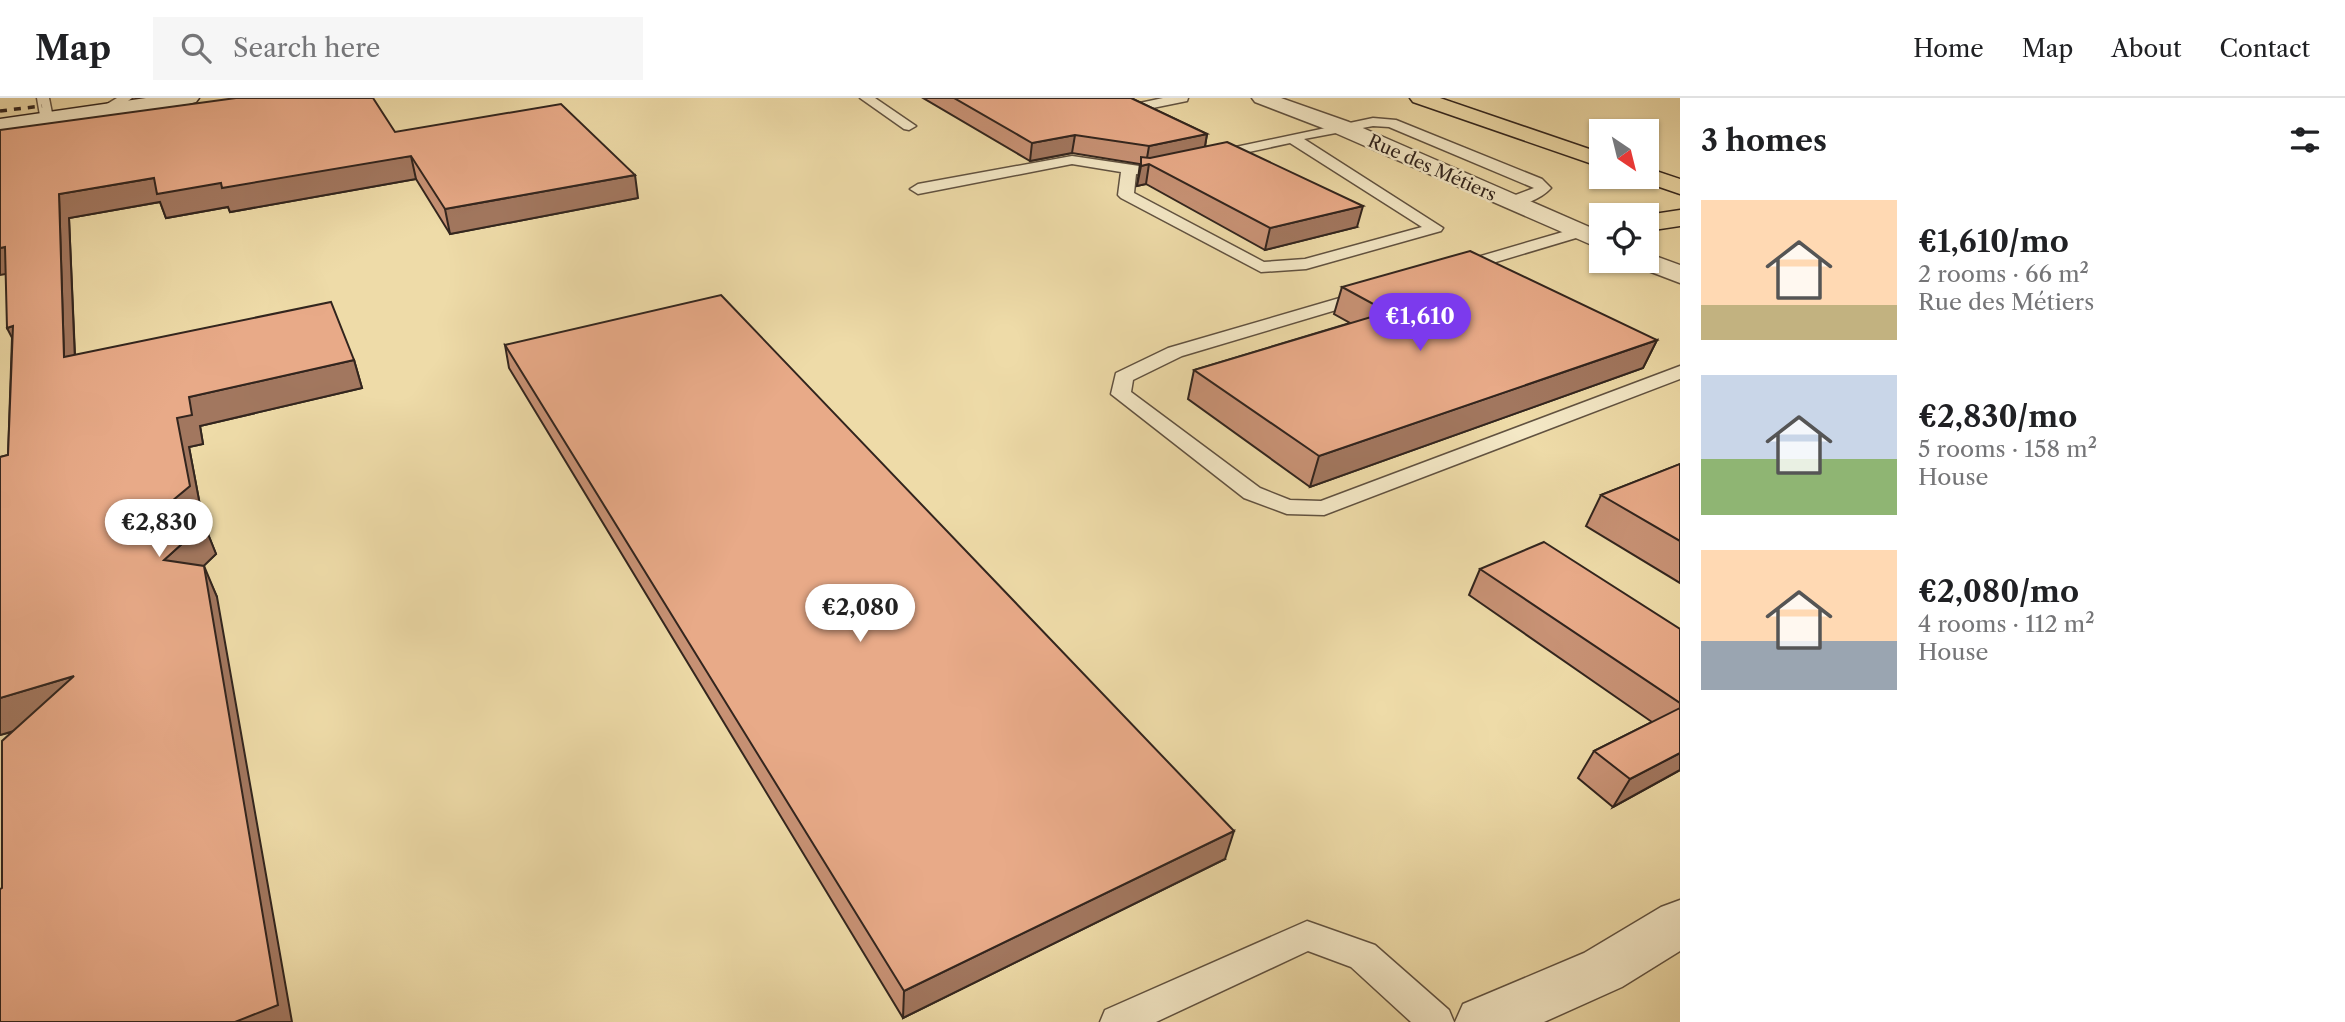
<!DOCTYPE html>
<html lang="en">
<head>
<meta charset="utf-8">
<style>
	:root { --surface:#fff; --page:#f6f6f6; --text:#202124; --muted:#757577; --line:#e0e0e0; --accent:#7c3aed }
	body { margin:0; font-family:"Libre Caslon Text",serif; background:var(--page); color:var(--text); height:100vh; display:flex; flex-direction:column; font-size:26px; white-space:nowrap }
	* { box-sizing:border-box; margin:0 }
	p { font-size:23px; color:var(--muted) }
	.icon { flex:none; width:38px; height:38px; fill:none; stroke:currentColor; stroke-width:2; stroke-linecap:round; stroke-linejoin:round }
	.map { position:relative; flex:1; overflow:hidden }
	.panel { display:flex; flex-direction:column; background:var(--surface); width:665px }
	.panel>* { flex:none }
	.needle { width:46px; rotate:145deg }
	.fabs { position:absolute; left:1589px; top:21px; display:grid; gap:14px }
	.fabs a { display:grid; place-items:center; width:70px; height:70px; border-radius:0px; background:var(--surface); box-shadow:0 2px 5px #0004; font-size:35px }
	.price { position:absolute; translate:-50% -60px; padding:0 16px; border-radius:24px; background:#fff; color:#222; font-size:23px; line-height:46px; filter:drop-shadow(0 2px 4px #0008) }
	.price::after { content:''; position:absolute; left:50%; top:42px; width:21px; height:16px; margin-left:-10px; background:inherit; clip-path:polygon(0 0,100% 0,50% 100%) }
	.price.on { background:var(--accent); color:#fff }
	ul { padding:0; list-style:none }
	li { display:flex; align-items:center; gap:21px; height:175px; padding:0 21px }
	li span { display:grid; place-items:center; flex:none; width:196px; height:140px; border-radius:0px; color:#555 }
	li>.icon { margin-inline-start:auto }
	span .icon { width:84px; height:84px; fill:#fffc; stroke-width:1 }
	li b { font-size:30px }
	h2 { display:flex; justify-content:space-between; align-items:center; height:84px; padding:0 21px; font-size:30px }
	header { display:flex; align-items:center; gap:42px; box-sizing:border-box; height:98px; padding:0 35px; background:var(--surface); border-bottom:2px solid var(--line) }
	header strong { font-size:33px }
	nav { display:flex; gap:38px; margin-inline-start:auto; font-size:24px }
	.search { width:490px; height:63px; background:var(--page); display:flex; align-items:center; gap:18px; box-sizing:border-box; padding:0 24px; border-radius:0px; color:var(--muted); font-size:26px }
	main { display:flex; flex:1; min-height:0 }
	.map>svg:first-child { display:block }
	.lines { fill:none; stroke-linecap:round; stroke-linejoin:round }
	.lane-casing { stroke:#615240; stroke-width:3 }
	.street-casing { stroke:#615240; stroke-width:3 }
	.secondary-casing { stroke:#32251e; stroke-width:3 }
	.primary-casing { stroke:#32251e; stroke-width:3 }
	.lane { fill:#f4e8c6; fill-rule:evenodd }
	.street { fill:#f4e8c6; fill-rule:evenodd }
	.secondary { fill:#f4e8c6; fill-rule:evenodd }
	.primary { fill:#eedba8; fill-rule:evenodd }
	.rail { stroke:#32251e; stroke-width:3.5; stroke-dasharray:7 7; stroke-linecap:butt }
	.wall { fill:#c89275; stroke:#32251e; stroke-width:2 }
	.shaded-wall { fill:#a2775f; stroke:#32251e; stroke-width:2 }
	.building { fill:#e8aa88; stroke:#32251e; stroke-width:2 }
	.labels { text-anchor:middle; stroke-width:5; stroke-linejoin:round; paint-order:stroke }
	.far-street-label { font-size:18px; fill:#32251e; stroke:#f4e8c6 }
</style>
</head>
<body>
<header>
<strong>Map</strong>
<div class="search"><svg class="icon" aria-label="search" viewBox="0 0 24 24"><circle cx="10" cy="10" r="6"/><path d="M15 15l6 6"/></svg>Search here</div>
<nav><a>Home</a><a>Map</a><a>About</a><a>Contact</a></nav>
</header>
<main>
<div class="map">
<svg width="1680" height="924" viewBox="0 0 1680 924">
	<rect width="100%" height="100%" fill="#eedba8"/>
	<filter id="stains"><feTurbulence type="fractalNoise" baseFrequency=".00286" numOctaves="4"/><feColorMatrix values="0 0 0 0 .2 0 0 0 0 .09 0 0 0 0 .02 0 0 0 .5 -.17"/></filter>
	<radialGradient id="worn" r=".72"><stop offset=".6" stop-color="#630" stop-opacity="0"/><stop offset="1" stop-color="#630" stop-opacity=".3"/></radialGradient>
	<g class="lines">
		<!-- lane casing -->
		<g class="lane-casing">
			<g id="lane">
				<path d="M 37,0 L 49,0 L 53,20 L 51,23 L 41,23 Z"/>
				<path d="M 117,0 L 132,0 L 112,15 L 102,15 L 102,9 Z"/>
				<path d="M 860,0 L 875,0 L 916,28 L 909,32 L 904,31 Z"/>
				<path d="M 1106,0 L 1122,0 L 1135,6 L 1163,0 L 1188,0 L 1187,3 L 1133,14 Z"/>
				<path d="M 1373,20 L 1396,22 L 1542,81 L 1551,90 C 1541,101 1520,110 1505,107 L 1503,104 L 1505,101 L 1534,90 L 1389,29 L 1373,28 L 1304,41 L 1443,130 L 1441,133 L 1306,171 L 1261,174 L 1121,100 L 1118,97 L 1121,74 L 1072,66 L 918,96 L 910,91 L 918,86 L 1072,58 L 1146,69 L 1173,63 L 1180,67 L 1178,70 L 1146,77 L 1136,76 L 1134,95 L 1264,164 L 1305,161 L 1422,129 L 1290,45 L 1212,62 L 1205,58 L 1212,54 Z"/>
				<path d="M 1580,129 L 1586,131 L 1588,134 L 1586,137 L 1456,176 L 1447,171 L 1450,167 Z"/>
				<path d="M 1367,192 L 1373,193 L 1376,197 L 1373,201 L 1182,258 L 1133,282 L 1131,294 L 1260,390 L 1290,402 L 1321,403 L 1680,268 L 1680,281 L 1324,417 L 1287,416 L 1244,400 L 1111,296 L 1116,275 L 1168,250 Z"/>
				<path d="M 1307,823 L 1375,847 L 1449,912 L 1454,924 L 1411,924 L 1351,869 L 1308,853 L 1156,924 L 1100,924 L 1105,912 Z"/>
			</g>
		</g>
		<!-- street casing -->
		<g class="street-casing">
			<g id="street">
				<path d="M 1252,0 L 1281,0 L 1349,24 L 1601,134 L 1601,151 L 1333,34 L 1255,4 Z"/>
				<path d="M 1647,155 L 1680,167 L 1680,185 L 1638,169 L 1634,163 L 1647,163 Z"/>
				<path d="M 1680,802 L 1680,853 L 1622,889 L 1544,924 L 1455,924 L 1463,906 L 1584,855 L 1661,809 Z"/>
			</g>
		</g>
		<!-- secondary casing -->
		<g class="secondary-casing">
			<path id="secondary" d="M 146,0 L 199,0 L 196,4 L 189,6 L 0,33 L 0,21 Z"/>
		</g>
		<!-- primary casing -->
		<g class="primary-casing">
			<g id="primary">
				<path d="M 1410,0 L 1440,0 L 1601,55 L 1601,69 L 1413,4 Z"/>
				<path d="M 1647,70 L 1680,81 L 1680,96 L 1639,82 L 1636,79 L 1647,79 Z"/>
				<path d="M 1680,112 L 1680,128 L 1647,133 L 1647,117 Z"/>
			</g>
		</g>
		<!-- lane -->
		<use href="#lane" class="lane"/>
		<!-- street -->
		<use href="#street" class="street"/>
		<!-- secondary -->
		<use href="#secondary" class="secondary"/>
		<!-- primary -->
		<use href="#primary" class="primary"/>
		<!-- rail -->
		<path class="rail" d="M 0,13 L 42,8"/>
	</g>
	<!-- wall -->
	<g class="wall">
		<path d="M 923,0 L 1131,0 L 1207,36 L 1205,48 L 1357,129 L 1265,152 L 1146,86 L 1137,88 L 1140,66 L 1072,55 L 1030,63 Z"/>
		<path d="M 0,32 L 395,34 L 638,100 L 450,136 L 416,81 L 230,114 L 228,109 L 166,120 L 160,104 L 69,120 L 75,257 L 354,262 L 362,290 L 200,328 L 203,346 L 189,349 L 202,418 L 196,423 L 204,426 L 216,456 L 203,468 L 217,499 L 2,790 L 12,634 L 0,637 L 0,359 L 8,357 L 12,240 Z"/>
		<path d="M 1342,189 L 1657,242 L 1643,270 L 1310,389 L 1188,301 L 1194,272 L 1350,225 L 1334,216 Z"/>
		<path d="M 505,247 L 1225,761 L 903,920 L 509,270 Z"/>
		<path d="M 1680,366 L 1680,485 L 1586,428 L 1601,397 Z"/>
		<path d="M 1480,471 L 1680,531 L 1680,672 L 1613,709 L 1578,680 L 1594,653 L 1652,624 L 1469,497 Z"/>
	</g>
	<!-- shaded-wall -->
	<g class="shaded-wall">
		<path d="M 1207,36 L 1204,54 L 1146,66 L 1149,48 Z"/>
		<path d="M 1075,37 L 1072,55 L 1030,63 L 1032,45 Z"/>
		<path d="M 411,58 L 416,81 L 230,114 L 228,109 L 166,120 L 160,104 L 69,120 L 76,287 L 64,259 L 59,96 L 154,80 L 221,85 Z"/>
		<path d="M 1149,66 L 1146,86 L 1137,88 L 1141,68 Z"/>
		<path d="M 635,77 L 638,100 L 450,136 L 445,111 Z"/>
		<path d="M 1363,108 L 1357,129 L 1265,152 L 1270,130 Z"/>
		<path d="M 5,149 L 17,174 L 0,177 L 0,150 Z"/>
		<path d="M 13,228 L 21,257 L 7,230 Z"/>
		<path d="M 1657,242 L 1643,270 L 1310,389 L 1319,358 Z"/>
		<path d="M 354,262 L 362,290 L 200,328 L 203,346 L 189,349 L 202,418 L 174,444 L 160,413 L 177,320 L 189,299 Z"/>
		<path d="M 204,426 L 216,456 L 178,493 L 164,462 Z"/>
		<path d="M 204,468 L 217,499 L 292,924 L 235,924 Z"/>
		<path d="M 74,578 L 92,610 L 0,637 L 0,600 Z"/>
		<path d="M 1680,655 L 1680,672 L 1613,709 L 1630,681 Z"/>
		<path d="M 1234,733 L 1225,761 L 903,920 L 904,893 Z"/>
	</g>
	<!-- building -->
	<g class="building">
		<path d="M 236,0 L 373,0 L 395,34 L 561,6 L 635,77 L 445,111 L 411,58 L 222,90 L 221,85 L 157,96 L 154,80 L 59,96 L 64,259 L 331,204 L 354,262 L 189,299 L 192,317 L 177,320 L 190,388 L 160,413 L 204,426 L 164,462 L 204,468 L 278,907 L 235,924 L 0,924 L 0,791 L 2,790 L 2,643 L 74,578 L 0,600 L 0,359 L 8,357 L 13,228 L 7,230 L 5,149 L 0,150 L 0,32 Z"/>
		<path d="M 954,0 L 1131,0 L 1207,36 L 1149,48 L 1075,37 L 1032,45 Z"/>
		<path d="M 1227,44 L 1363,108 L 1270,130 L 1149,66 L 1141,68 L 1141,59 L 1150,60 Z"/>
		<path d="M 1470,153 L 1657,242 L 1319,358 L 1194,272 L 1388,214 L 1342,189 Z"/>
		<path d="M 721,197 L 1234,733 L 904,893 L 505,247 Z"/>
		<path d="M 1680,366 L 1680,443 L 1601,397 Z"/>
		<path d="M 1544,444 L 1680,531 L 1680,605 L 1480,471 Z"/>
		<path d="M 1680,610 L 1680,655 L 1630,681 L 1594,653 Z"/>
	</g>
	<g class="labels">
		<!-- far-street labels -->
		<g class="far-street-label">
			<text transform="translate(1432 70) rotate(24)" y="6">Rue des Métiers</text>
		</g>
	</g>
	<rect width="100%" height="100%" filter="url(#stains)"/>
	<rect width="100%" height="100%" fill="url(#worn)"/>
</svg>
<div class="fabs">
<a><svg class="needle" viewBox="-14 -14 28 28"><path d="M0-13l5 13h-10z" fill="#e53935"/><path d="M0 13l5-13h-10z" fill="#757577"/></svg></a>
<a><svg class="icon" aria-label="locate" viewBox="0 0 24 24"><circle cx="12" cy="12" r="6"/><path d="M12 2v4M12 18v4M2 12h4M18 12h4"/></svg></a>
</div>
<b class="price on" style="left:1420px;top:255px">€1,610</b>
<b class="price" style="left:159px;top:461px">€2,830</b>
<b class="price" style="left:860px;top:546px">€2,080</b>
</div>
<section class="panel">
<h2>3 homes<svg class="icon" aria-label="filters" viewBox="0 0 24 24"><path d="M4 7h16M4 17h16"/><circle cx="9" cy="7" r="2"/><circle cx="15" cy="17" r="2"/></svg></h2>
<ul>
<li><span style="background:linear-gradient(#ffd9b3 75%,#c2b280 0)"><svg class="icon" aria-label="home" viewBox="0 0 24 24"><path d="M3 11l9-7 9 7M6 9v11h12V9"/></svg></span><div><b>€1,610/mo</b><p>2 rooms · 66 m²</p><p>Rue des Métiers</p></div></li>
<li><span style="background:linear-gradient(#c9d6e8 60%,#8fb573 0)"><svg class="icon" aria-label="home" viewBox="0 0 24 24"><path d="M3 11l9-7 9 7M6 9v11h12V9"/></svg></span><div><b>€2,830/mo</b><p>5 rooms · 158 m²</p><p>House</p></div></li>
<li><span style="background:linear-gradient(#ffd9b3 65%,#9aa5b1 0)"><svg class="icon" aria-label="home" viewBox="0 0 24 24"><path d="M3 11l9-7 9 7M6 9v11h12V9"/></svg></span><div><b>€2,080/mo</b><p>4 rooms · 112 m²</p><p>House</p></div></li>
</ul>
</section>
</main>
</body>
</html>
